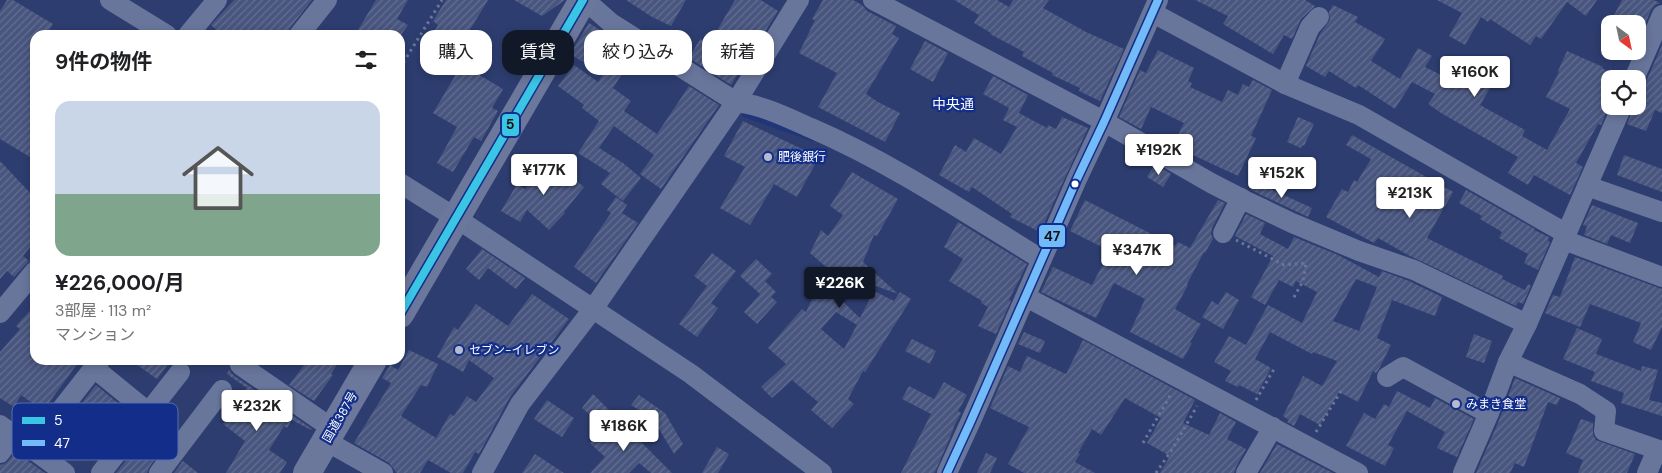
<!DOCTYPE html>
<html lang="ja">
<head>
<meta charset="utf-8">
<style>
	:root { --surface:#fff; --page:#f6f6f6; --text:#202124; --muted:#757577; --line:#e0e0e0; --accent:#111827 }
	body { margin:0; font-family:"DM Sans","Noto Sans JP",sans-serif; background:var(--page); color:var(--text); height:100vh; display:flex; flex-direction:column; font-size:19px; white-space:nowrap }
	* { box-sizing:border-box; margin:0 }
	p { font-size:16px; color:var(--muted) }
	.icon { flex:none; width:28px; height:28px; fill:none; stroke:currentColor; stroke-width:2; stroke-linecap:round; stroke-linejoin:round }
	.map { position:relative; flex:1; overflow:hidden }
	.details { position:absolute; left:30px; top:30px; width:375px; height:335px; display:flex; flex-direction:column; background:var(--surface); border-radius:15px; box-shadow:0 2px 8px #0003 }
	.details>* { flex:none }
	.banner { position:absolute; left:420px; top:30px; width:475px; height:45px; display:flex; gap:10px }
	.needle { width:32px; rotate:147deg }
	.controls { position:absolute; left:1601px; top:15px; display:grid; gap:10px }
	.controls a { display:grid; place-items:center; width:45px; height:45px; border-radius:10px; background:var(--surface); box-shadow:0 2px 8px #0003; font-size:25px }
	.price { position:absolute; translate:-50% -42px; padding:0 11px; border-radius:5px; background:#fff; color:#222; font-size:16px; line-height:32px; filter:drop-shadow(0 1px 2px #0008) }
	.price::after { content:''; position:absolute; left:50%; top:30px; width:15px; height:11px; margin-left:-8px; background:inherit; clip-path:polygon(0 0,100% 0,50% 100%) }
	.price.on { background:var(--accent); color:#fff }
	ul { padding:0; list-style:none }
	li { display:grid; align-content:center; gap:10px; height:265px; padding:0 25px }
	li+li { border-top:1px solid var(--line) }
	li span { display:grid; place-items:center; height:155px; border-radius:15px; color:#555 }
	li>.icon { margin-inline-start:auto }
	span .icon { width:90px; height:90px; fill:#fffc; stroke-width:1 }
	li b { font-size:21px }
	h2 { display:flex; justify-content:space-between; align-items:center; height:60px; padding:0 25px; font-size:21px }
	.tag { padding:0 18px; border-radius:15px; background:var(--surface); box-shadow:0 2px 8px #0003; font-size:18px; line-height:45px }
	.tag.on { background:var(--accent); color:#fff }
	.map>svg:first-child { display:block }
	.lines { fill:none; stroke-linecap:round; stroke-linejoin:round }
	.stream { stroke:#213679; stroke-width:5 }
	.building { fill:url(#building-hatch); fill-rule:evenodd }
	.path { stroke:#69769c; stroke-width:3; stroke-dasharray:2.5 4; stroke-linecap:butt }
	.minor { stroke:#69769c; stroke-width:20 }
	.highway { stroke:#6c779c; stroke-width:28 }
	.bus-1-casing { stroke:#122e8a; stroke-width:11 }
	.bus-2-casing { stroke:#122e8a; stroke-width:11 }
	.bus-1 { stroke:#3ac5e4; stroke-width:8 }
	.bus-2 { stroke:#73baf8; stroke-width:8 }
	.poi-dot { fill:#b6bbcd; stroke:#122e8a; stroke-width:2 }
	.bus-dot { fill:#fff; stroke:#122e8a; stroke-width:2 }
	.labels { text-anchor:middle; stroke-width:4.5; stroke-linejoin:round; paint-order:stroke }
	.poi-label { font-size:12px; fill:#fff; stroke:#122e8a; text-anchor:start }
	.street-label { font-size:12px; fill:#fff; stroke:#122e8a }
	.neighbourhood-label { font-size:14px; fill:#fff; stroke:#122e8a }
	.key { fill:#122e8a; stroke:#596dad; stroke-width:1 }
	.key-label { font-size:14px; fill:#fff }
	.line-badge { stroke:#122e8a; stroke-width:2 }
	.pale-badge-label { font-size:14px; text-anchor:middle; font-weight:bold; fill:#111 }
</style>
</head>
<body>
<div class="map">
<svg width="1662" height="473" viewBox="0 0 1662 473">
	<defs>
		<pattern id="building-hatch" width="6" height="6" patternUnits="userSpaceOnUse" patternTransform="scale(1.25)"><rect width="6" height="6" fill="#48557e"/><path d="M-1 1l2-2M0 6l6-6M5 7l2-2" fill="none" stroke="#636e91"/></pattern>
	</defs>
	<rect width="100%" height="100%" fill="#2d3d6f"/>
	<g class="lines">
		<!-- stream -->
		<path class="stream" d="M 745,115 L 813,139"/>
	</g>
	<!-- building -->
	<g class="building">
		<path d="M 7,0 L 13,0 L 53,24 L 46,35 L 35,35 L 35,160 L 0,139 L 0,11 Z"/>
		<path d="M 234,0 L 312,0 L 290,28 L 287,35 L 222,35 L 211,25 Z"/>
		<path d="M 376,0 L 408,0 L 397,19 L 408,25 L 401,35 L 355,35 Z"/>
		<path d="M 446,0 L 488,0 L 452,59 L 503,89 L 492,108 L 498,111 L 481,141 L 474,137 L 453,172 L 437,163 L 457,127 L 433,113 L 455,76 L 432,63 L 436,54 L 425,48 L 438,25 L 433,21 Z"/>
		<path d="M 514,0 L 565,0 L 542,16 Z"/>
		<path d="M 626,0 L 686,0 L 671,26 L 652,17 Z"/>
		<path d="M 735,0 L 761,0 L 778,11 L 731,85 L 689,58 L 700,39 L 709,44 Z"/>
		<path d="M 823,0 L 853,0 L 862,5 L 867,11 L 896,26 L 892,34 L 899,38 L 866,94 L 878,102 L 900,113 L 885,142 L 818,107 L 837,73 L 799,53 L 815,20 L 812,19 Z"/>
		<path d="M 954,0 L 997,0 L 1009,7 L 1013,0 L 1049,0 L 1043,8 L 1086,32 L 1124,49 L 1100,101 L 1079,91 L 1080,88 L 1052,75 L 1053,73 L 1022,56 L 1024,52 L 990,34 L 991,33 L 974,23 L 979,15 Z"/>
		<path d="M 1195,0 L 1305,0 L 1315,6 L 1301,19 L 1292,39 L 1284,35 L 1273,54 L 1223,24 L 1228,16 Z"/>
		<path d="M 1437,0 L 1597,0 L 1586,16 L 1567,2 L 1541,39 L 1536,36 L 1530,45 L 1490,19 L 1488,22 L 1481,17 L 1465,45 L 1449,36 L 1462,13 Z"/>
		<path d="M 1622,0 L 1654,0 L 1660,3 L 1655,5 L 1651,10 L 1642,31 L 1638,29 L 1638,24 L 1627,24 L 1613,17 Z"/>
		<path d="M 1333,5 L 1358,17 L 1355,22 L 1385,39 L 1371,61 L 1400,79 L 1418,48 L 1432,56 L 1425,67 L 1447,78 L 1450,72 L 1461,82 L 1476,57 L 1500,71 L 1480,105 L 1525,130 L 1522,136 L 1547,150 L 1570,109 L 1546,97 L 1559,72 L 1558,71 L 1567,51 L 1603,67 L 1602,68 L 1610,73 L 1610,104 L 1601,125 L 1598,124 L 1576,163 L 1583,167 L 1570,195 L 1534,175 L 1528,185 L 1508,173 L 1518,157 L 1441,113 L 1428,104 L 1435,94 L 1412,82 L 1395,109 L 1358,85 L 1356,88 L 1329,71 L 1325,77 L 1306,66 L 1320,34 L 1330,20 L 1329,12 Z"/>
		<path d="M 589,23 L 617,41 L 606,57 L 592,47 L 583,62 L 570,54 Z"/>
		<path d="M 925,41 L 948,53 L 933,82 L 910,69 Z"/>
		<path d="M 1662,45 L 1662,113 L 1655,110 L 1646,131 L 1627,124 L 1634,106 L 1638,106 L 1638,90 L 1645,84 Z"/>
		<path d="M 1158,50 L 1194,68 L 1188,81 L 1192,83 L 1190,87 L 1222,102 L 1228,90 L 1238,95 L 1243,84 L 1249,87 L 1253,80 L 1272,90 L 1251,136 L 1256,138 L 1238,176 L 1180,149 L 1185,139 L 1178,135 L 1184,123 L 1151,107 L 1141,129 L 1119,117 L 1140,70 L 1146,73 Z"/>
		<path d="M 618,52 L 631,60 L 613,88 L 631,101 L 624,111 L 657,134 L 689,86 L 719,105 L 661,189 L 640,174 L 654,155 L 614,126 L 599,148 L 623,163 L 641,178 L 623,201 L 601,184 L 610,173 L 578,153 L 599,121 L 582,108 L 584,105 L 558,86 L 574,65 L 598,82 Z"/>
		<path d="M 993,76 L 1028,95 L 1019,113 L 1047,128 L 1048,125 L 1056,129 L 1062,117 L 1088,128 L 1040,232 L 1010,217 L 1012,214 L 972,187 L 969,192 L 939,175 L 955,145 L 966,152 L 974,138 L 1001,154 L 1017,127 L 1003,120 L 1009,108 L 983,94 Z"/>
		<path d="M 1298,117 L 1314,124 L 1304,146 L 1302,145 L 1301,148 L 1287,142 Z"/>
		<path d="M 743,121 L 819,157 L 797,197 L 774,184 L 750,225 L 720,208 L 745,167 L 724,156 Z"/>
		<path d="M 1352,135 L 1453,192 L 1427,238 L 1503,276 L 1502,279 L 1525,290 L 1528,284 L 1531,286 L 1523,304 L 1518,302 L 1516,306 L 1410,256 L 1378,238 L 1374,243 L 1326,217 L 1342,189 L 1348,192 L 1354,180 L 1357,182 L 1371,159 L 1346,145 Z"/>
		<path d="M 1624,155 L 1662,169 L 1662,192 L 1617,175 Z"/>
		<path d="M 549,159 L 584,187 L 564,212 L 565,213 L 549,230 L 527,210 L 520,222 L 501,211 L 517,184 L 525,189 Z"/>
		<path d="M 0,161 L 35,198 L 35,241 L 23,256 L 29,261 L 14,277 L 7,271 L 0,279 Z"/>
		<path d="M 1155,164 L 1171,174 L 1163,187 L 1147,177 Z"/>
		<path d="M 852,172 L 898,199 L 877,236 L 874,235 L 863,262 L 898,294 L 848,276 L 836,295 L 860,318 L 874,291 L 894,301 L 900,292 L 911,299 L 865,372 L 863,371 L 848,399 L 854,404 L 832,428 L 811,410 L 818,402 L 792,380 L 772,398 L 761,387 L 786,364 L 768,348 L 802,309 L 806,312 L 813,297 L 833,273 L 810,253 L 821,230 L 828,236 L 843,215 L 830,206 ZM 836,312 L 857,325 L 844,349 L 821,329 Z"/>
		<path d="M 1255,182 L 1312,208 L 1308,217 L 1251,190 Z"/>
		<path d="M 1466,190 L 1535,229 L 1534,230 L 1549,237 L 1548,241 L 1550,242 L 1538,270 L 1524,263 L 1528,254 L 1499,238 L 1502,232 L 1480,219 L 1482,216 L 1459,203 Z"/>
		<path d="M 616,197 L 627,205 L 622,213 L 638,223 L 596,283 L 574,267 L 611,213 L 607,210 Z"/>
		<path d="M 1085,200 L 1175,246 L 1178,242 L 1190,248 L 1218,200 L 1225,203 L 1212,228 L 1211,234 L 1213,239 L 1205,253 L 1204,252 L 1187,284 L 1188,285 L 1175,309 L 1201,324 L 1190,342 L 1192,343 L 1183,359 L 1130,332 L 1145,299 L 1114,283 L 1096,318 L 1041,292 L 1053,267 L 1092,285 L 1110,251 L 1070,231 Z"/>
		<path d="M 1592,205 L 1638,223 L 1630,243 L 1611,235 L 1607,244 L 1584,235 L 1587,226 L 1583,225 Z"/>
		<path d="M 1246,214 L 1265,223 L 1260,234 L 1288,249 L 1294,237 L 1338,255 L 1379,277 L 1382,271 L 1409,281 L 1442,297 L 1435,316 L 1392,300 L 1377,338 L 1391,345 L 1379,369 L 1376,373 L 1373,371 L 1358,402 L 1339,392 L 1320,425 L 1300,414 L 1294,426 L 1287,422 L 1289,420 L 1283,416 L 1303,376 L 1322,386 L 1337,361 L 1313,352 L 1312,354 L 1270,332 L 1255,359 L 1271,368 L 1257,394 L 1239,385 L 1238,387 L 1225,381 L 1231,371 L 1214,362 L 1229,336 L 1246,345 L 1268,305 L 1302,323 L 1317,292 L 1296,281 L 1293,287 L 1279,280 L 1265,305 L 1251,297 L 1273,256 L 1235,236 ZM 1356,279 L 1377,287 L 1359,331 L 1333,321 Z"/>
		<path d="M 958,222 L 1027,264 L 1009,300 L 1011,301 L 996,334 L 978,326 L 988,307 L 981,303 L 982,301 L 949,281 L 963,259 L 944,247 Z"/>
		<path d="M 482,249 L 525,278 L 516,289 L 488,268 L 479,280 L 466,269 Z"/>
		<path d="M 712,253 L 736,271 L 711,303 L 718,308 L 697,337 L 679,324 L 707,286 L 694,276 Z"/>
		<path d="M 1575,257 L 1662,289 L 1662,327 L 1651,350 L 1633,342 L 1641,323 L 1590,304 L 1580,327 L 1545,313 L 1553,295 L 1560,297 Z"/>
		<path d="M 756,259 L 772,274 L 765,281 L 776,292 L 771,297 L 777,302 L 757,324 L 744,312 L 760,294 L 740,276 Z"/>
		<path d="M 1226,292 L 1239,300 L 1223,329 L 1202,317 L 1212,301 L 1218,305 Z"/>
		<path d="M 532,294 L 569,319 L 510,397 L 479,454 L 475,452 L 463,473 L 451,473 L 428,460 L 420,473 L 397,473 L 389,463 L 354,443 L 391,383 L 382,378 L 390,365 L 398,370 L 409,350 L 438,364 L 427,387 L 421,385 L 401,416 L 436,438 L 450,414 L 454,416 L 467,396 L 476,402 L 494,378 L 469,360 L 463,372 L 437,357 L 454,327 L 458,330 L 476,304 L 508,326 Z"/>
		<path d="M 35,305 L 35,360 L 80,360 L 43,411 L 21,395 L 14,407 L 0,398 L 0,352 L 20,329 L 16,326 Z"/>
		<path d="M 1577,328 L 1602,339 L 1596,354 L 1641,371 L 1642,366 L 1658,370 L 1649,400 L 1662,403 L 1662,416 L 1621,403 L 1624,393 L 1591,381 L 1595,372 L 1563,359 Z"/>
		<path d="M 1024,332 L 1045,341 L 1040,353 L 1018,344 Z"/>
		<path d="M 1474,334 L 1492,341 L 1484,363 L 1466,357 Z"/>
		<path d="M 912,339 L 936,351 L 930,364 L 905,351 Z"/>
		<path d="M 1083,340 L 1195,400 L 1183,423 L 1209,435 L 1220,413 L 1236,422 L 1227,439 L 1246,449 L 1236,467 L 1234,473 L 1160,473 L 1170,456 L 1147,443 L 1161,418 L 1125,398 L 1101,435 L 1092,429 L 1078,453 L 1080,454 L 1075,462 L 1095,473 L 1024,473 L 1008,464 L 1029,427 L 990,408 L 1008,366 L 1020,372 L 1027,356 L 1066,374 Z"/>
		<path d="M 130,360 L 171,360 L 157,379 Z"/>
		<path d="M 308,360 L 340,360 L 331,374 L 333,375 L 314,401 L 289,385 Z"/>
		<path d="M 229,370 L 233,375 L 312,429 L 311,430 L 292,420 L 287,428 L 284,426 L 269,450 L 287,462 L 280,473 L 226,473 L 245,441 L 223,424 L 232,413 L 229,410 L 247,388 L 227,374 Z"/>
		<path d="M 1515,378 L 1560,398 L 1557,405 L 1548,402 L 1524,467 L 1515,463 L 1510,473 L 1476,473 L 1500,418 Z"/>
		<path d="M 944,382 L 967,395 L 958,411 L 961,413 L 953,428 L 954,428 L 936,470 L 934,473 L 901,473 L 931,414 L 902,399 L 909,386 L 934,399 Z"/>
		<path d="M 96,385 L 130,413 L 120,428 L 118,427 L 98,458 L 59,432 Z"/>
		<path d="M 1397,391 L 1430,408 L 1435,398 L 1474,419 L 1457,457 L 1437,448 L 1445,432 L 1407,411 L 1388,445 L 1394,448 L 1385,466 L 1346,446 L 1364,413 L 1375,419 L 1384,404 L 1389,407 Z"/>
		<path d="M 593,394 L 612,413 L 602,425 L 582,408 Z"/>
		<path d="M 639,395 L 665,413 L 683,444 L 674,454 L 653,419 L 631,405 Z"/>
		<path d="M 547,400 L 574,418 L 562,437 L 534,419 Z"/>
		<path d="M 160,417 L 173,427 L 165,439 L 168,441 L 150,466 L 147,473 L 116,473 Z"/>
		<path d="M 612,419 L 627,435 L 630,431 L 672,473 L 651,473 L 639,463 L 629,473 L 590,473 L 605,457 L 590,443 Z"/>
		<path d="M 1581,419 L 1593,423 L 1593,435 L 1596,440 L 1635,454 L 1627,473 L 1578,473 L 1583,460 L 1566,453 Z"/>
		<path d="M 1277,444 L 1333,473 L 1260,473 Z"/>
		<path d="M 717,447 L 729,454 L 718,473 L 702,473 Z"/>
		<path d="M 16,451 L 24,458 L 45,473 L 0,473 L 0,465 L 6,463 L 9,460 Z"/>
		<path d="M 986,453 L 997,458 L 990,473 L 977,473 Z"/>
		<path d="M 535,454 L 564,473 L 522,473 Z"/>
		<path d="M 183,461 L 198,473 L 174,473 Z"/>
	</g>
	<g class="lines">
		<!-- path -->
		<g class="path">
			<path d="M 400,68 L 442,0"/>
			<path d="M 1236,240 L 1284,265 L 1306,263 L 1303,281 L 1293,299"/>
			<path d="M 1256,400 L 1274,369"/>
			<path d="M 1316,432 L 1341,391"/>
			<path d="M 1143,443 L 1171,394"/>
			<path d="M 1156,473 L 1173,448 L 1197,406"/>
		</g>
		<!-- minor -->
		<g class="minor">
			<path d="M 110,0 L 167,35"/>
			<path d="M 582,0 L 594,8 L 611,23 L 736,102 C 762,105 786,117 811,128 C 892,163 966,213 1041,259"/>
			<path d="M 873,0 L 1096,117 L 1211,183 L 1246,201 L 1292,223 L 1359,251 L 1414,270 L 1527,324"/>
			<path d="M 1153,13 L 1285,84 L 1359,115 L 1567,234"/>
			<path d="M 188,35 L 217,0"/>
			<path d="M 299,35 L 327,0"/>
			<path d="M 1634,79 L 1662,15"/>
			<path d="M 1285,84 L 1310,27 L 1319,17"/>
			<path d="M 400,183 L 456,218 L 691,374 L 822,473"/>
			<path d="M 1587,186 L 1662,212"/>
			<path d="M 1223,233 L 1241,198"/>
			<path d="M 1564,240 L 1662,277"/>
			<path d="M 1026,297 L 1358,473"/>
			<path d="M 0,313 L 35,271"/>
			<path d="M 1508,362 L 1580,394 L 1606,411 L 1604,431 L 1662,451"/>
			<path d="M 240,365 L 333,429"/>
			<path d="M 94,368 L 148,412"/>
			<path d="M 1387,377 L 1403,367 L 1482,410 L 1489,413"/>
			<path d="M 0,425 L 65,473"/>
			<path d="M 326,441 L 383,473"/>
			<path d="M 31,448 L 100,360"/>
			<path d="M 0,453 L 13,434"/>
			<path d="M 101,473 L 180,372"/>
			<path d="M 159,473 L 222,390"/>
			<path d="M 482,473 L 520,404 L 593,309 L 736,102 L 799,0"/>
			<path d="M 947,473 L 970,423 L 1077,179 L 1104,122 L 1158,0"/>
			<path d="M 1246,473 L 1273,427"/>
			<path d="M 1463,473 L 1489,413 L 1508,362 L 1527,324 L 1622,106"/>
			<path d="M 1647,473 L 1657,450"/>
		</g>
		<!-- highway -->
		<g class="highway">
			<path d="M 400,314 L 583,0"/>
			<path d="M 307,473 L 373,360"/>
		</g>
		<!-- bus-1 casing -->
		<g class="bus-1-casing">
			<path id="bus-1" d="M 400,314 L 583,0"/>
		</g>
		<!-- bus-2 casing -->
		<g class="bus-2-casing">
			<path id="bus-2" d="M 947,473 L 970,423 L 1077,179 L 1104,122 L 1158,0"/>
		</g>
		<!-- bus-1 -->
		<use href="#bus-1" class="bus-1"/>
		<!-- bus-2 -->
		<use href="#bus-2" class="bus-2"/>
	</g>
	<!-- markers -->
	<g class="poi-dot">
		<circle cx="768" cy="157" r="5"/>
		<circle cx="459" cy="350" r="5"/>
		<circle cx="1456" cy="404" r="5"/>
	</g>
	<circle class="bus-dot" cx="1075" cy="184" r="4.5"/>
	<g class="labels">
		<!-- poi labels -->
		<g class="poi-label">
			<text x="778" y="161">肥後銀行</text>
			<text x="469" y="354">セブン-イレブン</text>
			<text x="1466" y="408">みまき食堂</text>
		</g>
		<!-- street labels -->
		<g class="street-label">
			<text transform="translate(340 417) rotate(-60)" y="4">国道387号</text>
		</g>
		<!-- neighbourhood labels -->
		<g class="neighbourhood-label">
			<text x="953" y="109">中央通</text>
		</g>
	</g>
	<!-- legend -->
	<rect x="12" y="403" width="166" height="57" rx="8" class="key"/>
	<rect x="22" y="417" width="23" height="7" fill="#3ac5e4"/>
	<rect x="22" y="440" width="23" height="6" fill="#73baf8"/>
	<g class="key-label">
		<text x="54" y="425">5</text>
		<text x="54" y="448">47</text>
	</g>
	<g class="line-badge">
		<rect x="501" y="113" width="19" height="24" rx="5" fill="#3ac5e4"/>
		<rect x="1038" y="224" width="28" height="24" rx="5" fill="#73baf8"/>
	</g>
	<g class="pale-badge-label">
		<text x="510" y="129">5</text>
		<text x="1052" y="241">47</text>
	</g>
</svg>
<div class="controls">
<a><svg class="needle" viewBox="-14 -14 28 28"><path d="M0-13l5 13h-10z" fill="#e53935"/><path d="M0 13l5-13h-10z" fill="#757577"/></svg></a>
<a><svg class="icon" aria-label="locate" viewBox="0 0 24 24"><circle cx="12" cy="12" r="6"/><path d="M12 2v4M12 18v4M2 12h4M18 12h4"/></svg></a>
</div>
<b class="price" style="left:1475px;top:98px">¥160K</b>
<b class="price" style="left:1159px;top:176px">¥192K</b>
<b class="price" style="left:544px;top:196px">¥177K</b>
<b class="price" style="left:1282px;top:199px">¥152K</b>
<b class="price" style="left:1410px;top:219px">¥213K</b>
<b class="price" style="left:1137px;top:276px">¥347K</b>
<b class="price on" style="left:840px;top:309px">¥226K</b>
<b class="price" style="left:257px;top:432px">¥232K</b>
<b class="price" style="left:624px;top:452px">¥186K</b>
<div class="banner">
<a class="tag">購入</a>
<a class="tag on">賃貸</a>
<a class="tag">絞り込み</a>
<a class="tag">新着</a>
</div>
<section class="details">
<h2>9件の物件<svg class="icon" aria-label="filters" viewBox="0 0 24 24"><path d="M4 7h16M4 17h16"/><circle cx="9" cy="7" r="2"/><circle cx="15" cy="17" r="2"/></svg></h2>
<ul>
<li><span style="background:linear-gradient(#c9d6e8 60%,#7fa58c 0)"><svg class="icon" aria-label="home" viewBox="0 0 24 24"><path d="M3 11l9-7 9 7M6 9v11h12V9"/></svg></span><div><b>¥226,000/月</b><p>3部屋 · 113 m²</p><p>マンション</p></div></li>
</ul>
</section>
</div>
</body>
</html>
